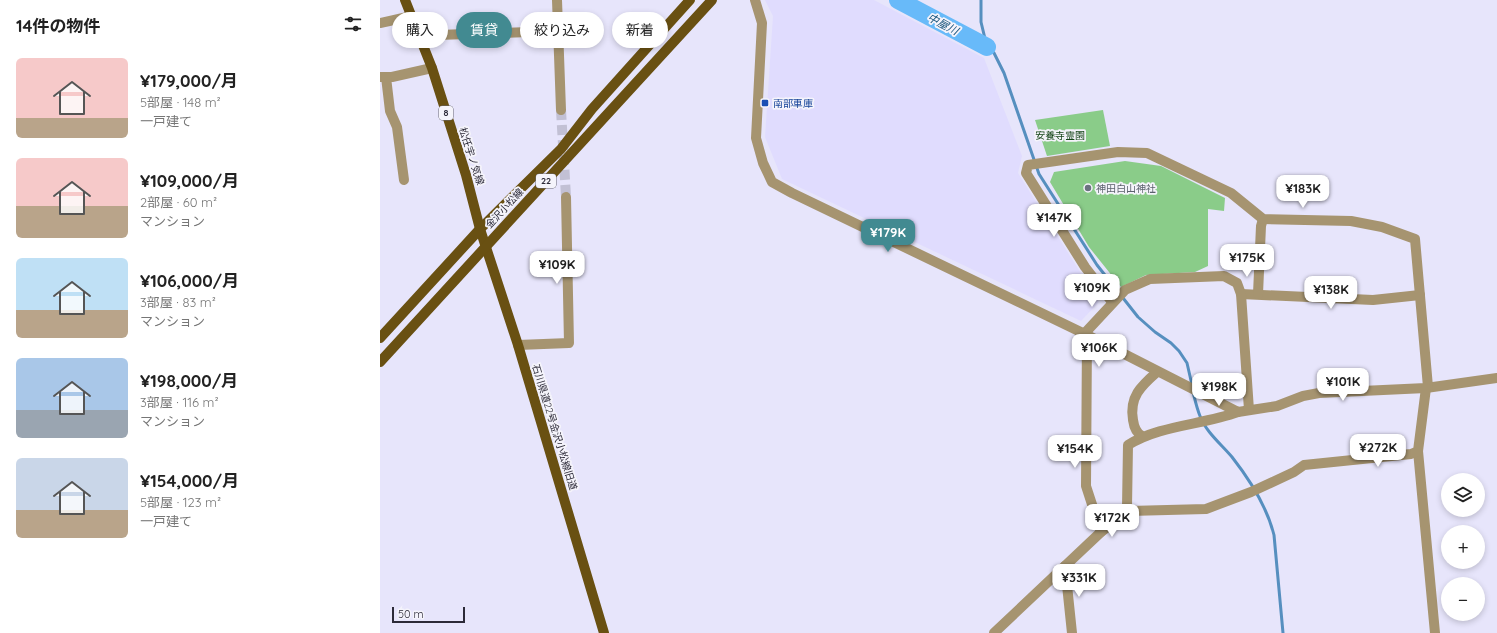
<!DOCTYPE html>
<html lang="ja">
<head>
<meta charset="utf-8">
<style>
	:root { --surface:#fff; --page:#f6f6f6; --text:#222; --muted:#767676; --accent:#428a91 }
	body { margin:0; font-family:Quicksand,"Noto Sans JP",sans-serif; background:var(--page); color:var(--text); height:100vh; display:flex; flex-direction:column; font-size:15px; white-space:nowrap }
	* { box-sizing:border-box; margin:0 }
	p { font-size:13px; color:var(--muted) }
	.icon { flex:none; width:22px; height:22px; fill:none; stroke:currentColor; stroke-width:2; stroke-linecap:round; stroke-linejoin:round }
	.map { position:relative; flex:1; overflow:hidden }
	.drawer { display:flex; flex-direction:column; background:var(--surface); width:380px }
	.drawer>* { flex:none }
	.hud { position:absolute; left:12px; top:12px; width:380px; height:36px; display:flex; gap:8px }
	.fabs { position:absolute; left:1061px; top:473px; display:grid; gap:8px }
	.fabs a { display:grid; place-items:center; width:44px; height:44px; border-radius:50%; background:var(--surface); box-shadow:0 2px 6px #0003; font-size:20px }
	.scale { position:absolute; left:12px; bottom:10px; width:73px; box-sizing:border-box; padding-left:4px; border:2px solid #2c2a38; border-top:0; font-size:11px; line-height:14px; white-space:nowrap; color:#2c2a38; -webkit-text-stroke:3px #f5f4fb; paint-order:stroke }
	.price { position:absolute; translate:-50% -34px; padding:0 9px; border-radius:8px; background:#fff; color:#222; font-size:13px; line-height:26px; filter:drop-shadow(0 1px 2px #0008) }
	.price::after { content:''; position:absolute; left:50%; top:24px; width:12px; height:9px; margin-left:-6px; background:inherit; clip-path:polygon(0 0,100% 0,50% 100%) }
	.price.selected { background:var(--accent); color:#fff }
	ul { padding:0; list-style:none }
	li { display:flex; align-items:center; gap:12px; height:100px; padding:0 16px }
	li span { display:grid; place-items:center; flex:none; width:112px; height:80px; border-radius:6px; color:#555 }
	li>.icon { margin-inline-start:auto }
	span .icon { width:48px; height:48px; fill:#fffc; stroke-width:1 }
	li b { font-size:17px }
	h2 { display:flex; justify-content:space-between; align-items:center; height:48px; padding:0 16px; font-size:17px }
	.tag { padding:0 14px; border-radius:18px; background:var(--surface); box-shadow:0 2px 6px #0003; font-size:14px; line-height:36px }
	.tag.selected { background:var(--accent); color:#fff }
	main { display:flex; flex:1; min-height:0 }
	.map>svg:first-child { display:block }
	.built { fill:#e0dcfe }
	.green { fill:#8acc89 }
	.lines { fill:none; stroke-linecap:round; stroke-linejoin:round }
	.stream { stroke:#568fbf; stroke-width:3 }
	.river { stroke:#68baf9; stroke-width:18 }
	.minor-tunnel { stroke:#c2c0d4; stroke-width:10; stroke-dasharray:10 5; stroke-linecap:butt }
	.minor { stroke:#a69470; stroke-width:10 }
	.major { stroke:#695012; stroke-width:10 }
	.transit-dot { fill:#1a4fb4; stroke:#f5f4fb; stroke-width:1.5 }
	.worship-dot { fill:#6b7280; stroke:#f5f4fb; stroke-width:1.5 }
	.labels { text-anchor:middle; stroke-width:3.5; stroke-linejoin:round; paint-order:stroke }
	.shield { fill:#f5f4fb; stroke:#686772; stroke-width:1 }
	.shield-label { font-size:9px; font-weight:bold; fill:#2c2a38 }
	.transit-label { font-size:10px; fill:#164399; stroke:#f5f4fb; text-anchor:start }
	.park-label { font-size:10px; fill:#124315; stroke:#f5f4fb }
	.street-label { font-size:10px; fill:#2c2a38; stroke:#f5f4fb }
	.worship-label { font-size:10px; fill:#5b616d; stroke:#f5f4fb; text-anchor:start }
	.water-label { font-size:11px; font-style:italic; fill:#14517a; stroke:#f5f4fb }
</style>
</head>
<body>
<main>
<section class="drawer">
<h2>14件の物件<svg class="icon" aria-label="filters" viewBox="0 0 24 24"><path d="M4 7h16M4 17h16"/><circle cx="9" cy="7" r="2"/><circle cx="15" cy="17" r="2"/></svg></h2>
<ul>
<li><span style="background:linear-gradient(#f6c9c9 75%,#b9a48a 0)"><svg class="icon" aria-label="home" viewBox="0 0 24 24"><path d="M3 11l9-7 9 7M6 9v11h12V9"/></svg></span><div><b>¥179,000/月</b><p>5部屋 · 148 m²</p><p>一戸建て</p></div></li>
<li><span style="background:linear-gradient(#f6c9c9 60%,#b9a48a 0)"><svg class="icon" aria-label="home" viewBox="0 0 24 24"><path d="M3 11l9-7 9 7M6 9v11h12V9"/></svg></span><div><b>¥109,000/月</b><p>2部屋 · 60 m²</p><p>マンション</p></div></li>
<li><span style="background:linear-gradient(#bfe0f5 65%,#b9a48a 0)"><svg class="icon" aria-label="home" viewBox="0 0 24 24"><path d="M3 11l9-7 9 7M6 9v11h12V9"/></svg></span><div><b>¥106,000/月</b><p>3部屋 · 83 m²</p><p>マンション</p></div></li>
<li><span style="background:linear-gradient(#a9c7e8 65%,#9aa5b1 0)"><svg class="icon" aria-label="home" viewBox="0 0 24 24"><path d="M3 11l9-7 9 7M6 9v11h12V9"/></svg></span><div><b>¥198,000/月</b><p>3部屋 · 116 m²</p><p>マンション</p></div></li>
<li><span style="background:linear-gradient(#c9d6e8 65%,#b9a48a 0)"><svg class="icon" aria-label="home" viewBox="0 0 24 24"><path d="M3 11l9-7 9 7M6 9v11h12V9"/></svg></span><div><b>¥154,000/月</b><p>5部屋 · 123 m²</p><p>一戸建て</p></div></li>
</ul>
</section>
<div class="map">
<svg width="1117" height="633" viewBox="0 0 1117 633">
	<rect width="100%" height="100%" fill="#e7e5fb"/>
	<!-- built -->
	<path class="built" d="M 385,0 L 494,0 L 604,58 L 642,156 L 638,173 L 719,302 L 701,321 L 402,179 L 385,137 L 393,16 Z"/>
	<!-- green -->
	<g class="green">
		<path d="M 723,110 L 730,146 L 667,156 L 655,120 Z"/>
		<path d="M 745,161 L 781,166 L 845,198 L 844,211 L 828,209 L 828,266 L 815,272 L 766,275 L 741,287 L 709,247 L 670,182 L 674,172 Z"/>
	</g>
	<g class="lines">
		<!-- stream -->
		<g class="stream">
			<path d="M 601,0 L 601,22 L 607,47 L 614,53 L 624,73 L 659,174 L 717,265 L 758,317 L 775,332 L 791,343 L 799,351 L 807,363 L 812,385"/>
			<path d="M 813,392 C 815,400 817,409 820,416 C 826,432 841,444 852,457 C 870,480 887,507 894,535 L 903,633"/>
		</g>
		<!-- river -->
		<path class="river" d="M 518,0 L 607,47"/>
		<!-- minor-tunnel -->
		<path class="minor-tunnel" d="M 181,110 L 186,197"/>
		<!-- minor -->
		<g class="minor">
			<path d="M 177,0 L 181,110"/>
			<path d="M 375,0 L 382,23 L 376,138 L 383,163 L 392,182 L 412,193 L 707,335 L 858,412 L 897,406 L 923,396 L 939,393 L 1046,388 L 1117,378"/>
			<path d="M 0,23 L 32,16"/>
			<path d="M 42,41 L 58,35 L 178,31"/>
			<path d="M 0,77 L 12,77 L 52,68"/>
			<path d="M 6,77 L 10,111 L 17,127 L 24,180"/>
			<path d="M 861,294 L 993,300 L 1040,295"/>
			<path d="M 878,294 L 881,226 L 883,219"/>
			<path d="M 732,302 L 705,267 L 646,173 L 648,165 L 738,152 L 767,153 L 851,193 L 883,219 L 971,221 L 1002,227 L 1035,239 L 1048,387"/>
			<path d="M 704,334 L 745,290 L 770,279 L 844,276 L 857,283 L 861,294 L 869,410"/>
			<path d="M 707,335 L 706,486 L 721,532"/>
			<path d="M 138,345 L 189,343 L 186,197"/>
			<path d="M 762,436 C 756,433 754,427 753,420 C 749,397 761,386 777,372"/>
			<path d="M 1038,451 L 1055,633"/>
			<path d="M 749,511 L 747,507 L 748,445 C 780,425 822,425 858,412"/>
			<path d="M 685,566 L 692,633"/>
			<path d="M 614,633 L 721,532 L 736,520 L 749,511 L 826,509 L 871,492 L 914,472 L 924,465 L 1031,454 L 1038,451 L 1046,388"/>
		</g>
		<!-- major -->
		<g class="major">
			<path d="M 25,0 L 52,68 L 86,175 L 100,229 L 138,345 L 224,633"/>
			<path d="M 0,338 L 100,229 L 181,149 L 212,109 L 310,0"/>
			<path d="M 0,362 L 332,0"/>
		</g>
	</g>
	<!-- markers -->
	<rect class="transit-dot" x="381" y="99" width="8" height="8" rx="2"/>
	<circle class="worship-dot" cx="708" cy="188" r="4"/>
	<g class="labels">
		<!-- shield labels -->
		<g class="shield">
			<rect x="59" y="106" width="14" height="14" rx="3"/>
			<rect x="156" y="174" width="20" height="14" rx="3"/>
		</g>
		<g class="shield-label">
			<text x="66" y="116">8</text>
			<text x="166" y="184">22</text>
		</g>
		<!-- transit labels -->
		<g class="transit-label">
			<text x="393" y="107">南部車庫</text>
		</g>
		<!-- park labels -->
		<g class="park-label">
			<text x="680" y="139">安養寺霊園</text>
		</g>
		<!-- street labels -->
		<g class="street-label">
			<text transform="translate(92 156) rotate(72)" y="4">松任宇ノ気線</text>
			<text transform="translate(124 208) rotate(-47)" y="4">金沢小松線</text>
			<text transform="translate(175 427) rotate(73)" y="4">石川県道22号金沢小松線旧道</text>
		</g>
		<!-- worship labels -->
		<g class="worship-label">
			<text x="716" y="192">神田白山神社</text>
		</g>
		<!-- water labels -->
		<g class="water-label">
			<text transform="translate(563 24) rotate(28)" y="4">中屋川</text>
		</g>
	</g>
</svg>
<div class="fabs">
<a><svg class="icon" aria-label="layers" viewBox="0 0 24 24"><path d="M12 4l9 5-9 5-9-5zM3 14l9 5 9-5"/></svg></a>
<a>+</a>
<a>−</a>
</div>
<div class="scale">50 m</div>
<b class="price" style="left:923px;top:209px">¥183K</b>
<b class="price" style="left:674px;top:238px">¥147K</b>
<b class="price selected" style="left:508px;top:253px">¥179K</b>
<b class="price" style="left:867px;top:278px">¥175K</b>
<b class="price" style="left:177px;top:285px">¥109K</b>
<b class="price" style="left:712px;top:308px">¥109K</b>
<b class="price" style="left:951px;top:310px">¥138K</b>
<b class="price" style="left:719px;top:368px">¥106K</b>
<b class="price" style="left:963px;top:402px">¥101K</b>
<b class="price" style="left:839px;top:407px">¥198K</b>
<b class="price" style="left:998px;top:468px">¥272K</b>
<b class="price" style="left:695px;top:469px">¥154K</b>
<b class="price" style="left:732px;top:538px">¥172K</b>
<b class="price" style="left:699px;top:598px">¥331K</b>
<div class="hud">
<a class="tag">購入</a>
<a class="tag selected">賃貸</a>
<a class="tag">絞り込み</a>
<a class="tag">新着</a>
</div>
</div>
</main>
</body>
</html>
